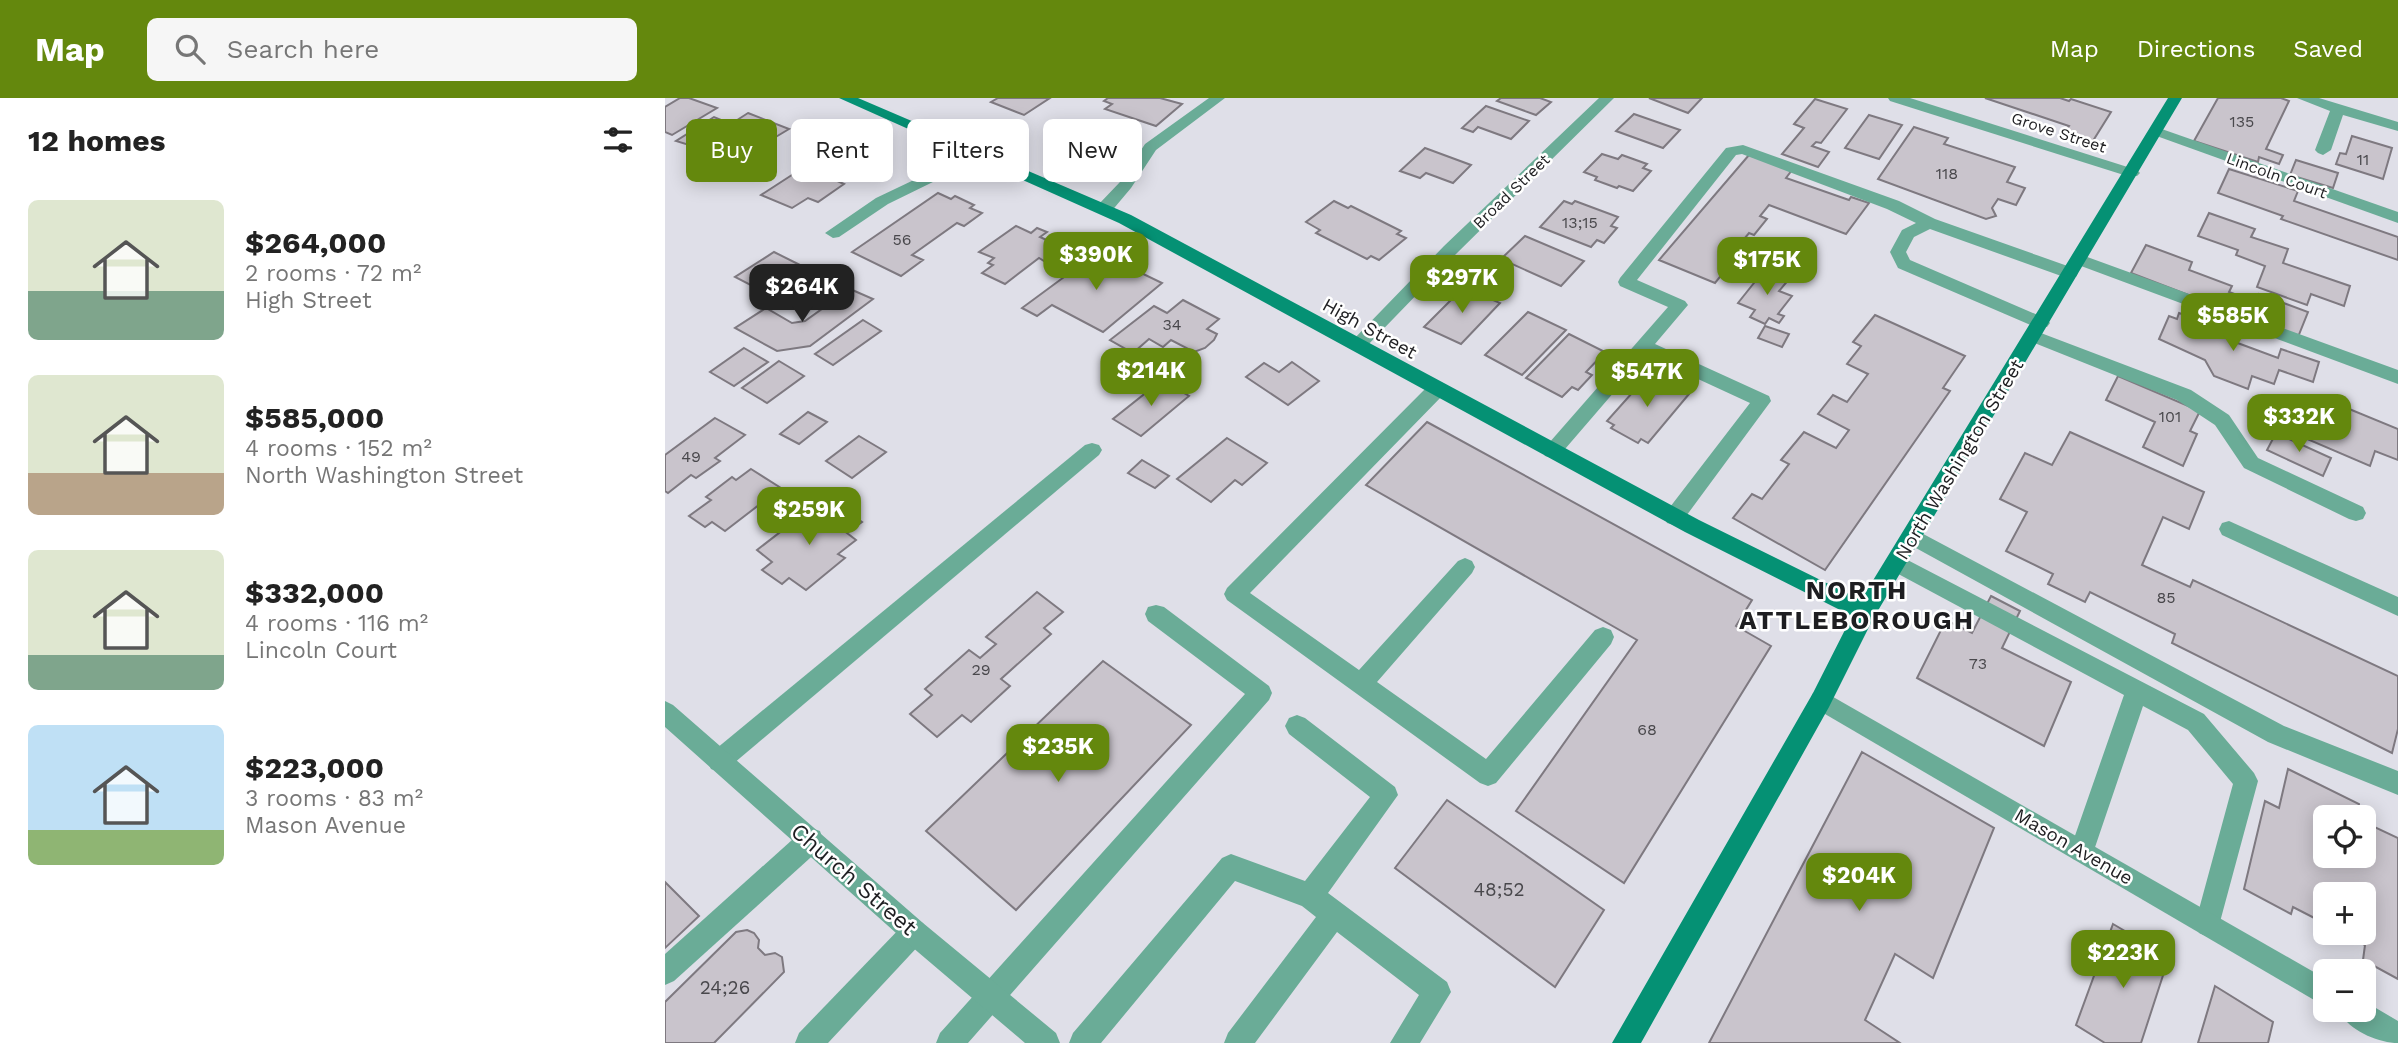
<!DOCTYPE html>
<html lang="en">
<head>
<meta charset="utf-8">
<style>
	:root { --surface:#fff; --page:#f6f6f6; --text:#222; --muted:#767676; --accent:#64880d }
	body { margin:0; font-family:"Work Sans",sans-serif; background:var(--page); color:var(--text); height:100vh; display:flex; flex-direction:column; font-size:26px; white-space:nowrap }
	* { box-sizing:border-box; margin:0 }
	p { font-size:23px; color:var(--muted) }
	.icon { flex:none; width:38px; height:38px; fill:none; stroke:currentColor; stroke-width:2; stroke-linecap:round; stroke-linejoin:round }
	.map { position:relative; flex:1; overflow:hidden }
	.drawer { display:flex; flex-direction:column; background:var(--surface); width:665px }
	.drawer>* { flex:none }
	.guide { position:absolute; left:21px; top:21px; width:665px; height:63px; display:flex; gap:14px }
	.fabs { position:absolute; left:1648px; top:707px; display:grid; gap:14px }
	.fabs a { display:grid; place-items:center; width:63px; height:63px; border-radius:10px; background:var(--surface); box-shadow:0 4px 18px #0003; font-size:35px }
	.price { position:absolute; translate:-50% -60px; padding:0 16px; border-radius:14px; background:var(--accent); color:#fff; font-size:23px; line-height:46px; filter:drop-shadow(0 2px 4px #0008) }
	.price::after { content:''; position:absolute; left:50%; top:42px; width:21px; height:16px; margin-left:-10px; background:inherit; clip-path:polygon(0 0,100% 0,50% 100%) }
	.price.current { background:#222; color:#fff }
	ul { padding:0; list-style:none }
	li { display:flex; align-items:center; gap:21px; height:175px; padding:0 28px }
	li span { display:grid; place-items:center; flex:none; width:196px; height:140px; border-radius:10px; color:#555 }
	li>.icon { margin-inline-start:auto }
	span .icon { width:84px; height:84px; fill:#fffc; stroke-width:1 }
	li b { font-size:30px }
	h2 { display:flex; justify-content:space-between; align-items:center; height:84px; padding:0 28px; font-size:30px }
	.tag { padding:0 24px; border-radius:10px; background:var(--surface); box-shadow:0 4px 18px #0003; font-size:24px; line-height:63px }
	.tag.current { background:var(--accent); color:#fff }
	header { display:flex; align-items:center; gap:42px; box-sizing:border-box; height:98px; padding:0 35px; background:var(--accent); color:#fff }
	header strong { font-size:33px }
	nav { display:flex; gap:38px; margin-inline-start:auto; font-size:24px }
	.search { width:490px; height:63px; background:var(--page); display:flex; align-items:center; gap:18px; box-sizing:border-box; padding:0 24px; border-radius:10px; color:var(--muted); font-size:26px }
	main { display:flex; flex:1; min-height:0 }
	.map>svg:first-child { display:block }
	.building { fill:#c9c4cc; stroke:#7e7980; stroke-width:2 }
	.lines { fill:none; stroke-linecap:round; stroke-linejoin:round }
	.lane { fill:#6aac97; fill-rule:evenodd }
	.street { fill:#6aac97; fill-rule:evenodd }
	.secondary { fill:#059174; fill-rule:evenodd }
	.labels { text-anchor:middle; stroke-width:5; stroke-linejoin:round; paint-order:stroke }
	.number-label { font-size:16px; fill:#49484c }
	.far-street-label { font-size:16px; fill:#1e1e21; stroke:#fff }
	.street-label { font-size:19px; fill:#1e1e21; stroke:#fff }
	.near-number-label { font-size:19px; fill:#49484c }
	.near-street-label { font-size:23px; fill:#1e1e21; stroke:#fff }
	.district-label { font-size:26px; font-weight:bold; letter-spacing:2px; fill:#1e1e21; stroke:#fff }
</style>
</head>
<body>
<header>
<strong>Map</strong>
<div class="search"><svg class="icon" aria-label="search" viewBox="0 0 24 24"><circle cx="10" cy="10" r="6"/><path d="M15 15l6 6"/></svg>Search here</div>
<nav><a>Map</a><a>Directions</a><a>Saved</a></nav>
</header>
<main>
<section class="drawer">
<h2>12 homes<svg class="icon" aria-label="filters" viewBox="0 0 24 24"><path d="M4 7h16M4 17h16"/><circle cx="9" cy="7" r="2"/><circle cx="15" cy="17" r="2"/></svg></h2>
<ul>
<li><span style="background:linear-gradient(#dfe7d0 65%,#7fa58c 0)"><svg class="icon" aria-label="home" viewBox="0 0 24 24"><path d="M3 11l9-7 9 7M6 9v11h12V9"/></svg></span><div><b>$264,000</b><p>2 rooms · 72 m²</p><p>High Street</p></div></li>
<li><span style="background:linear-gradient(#dfe7d0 70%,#b9a48a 0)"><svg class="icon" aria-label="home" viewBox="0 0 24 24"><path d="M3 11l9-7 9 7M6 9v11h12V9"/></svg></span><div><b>$585,000</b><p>4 rooms · 152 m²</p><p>North Washington Street</p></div></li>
<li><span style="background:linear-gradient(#dfe7d0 75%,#7fa58c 0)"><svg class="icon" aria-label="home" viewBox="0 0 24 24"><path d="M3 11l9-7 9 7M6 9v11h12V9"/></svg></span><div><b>$332,000</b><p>4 rooms · 116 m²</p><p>Lincoln Court</p></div></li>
<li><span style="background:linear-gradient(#bfe0f5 75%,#8fb573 0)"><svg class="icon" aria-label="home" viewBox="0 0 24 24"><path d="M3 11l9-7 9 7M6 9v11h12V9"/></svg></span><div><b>$223,000</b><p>3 rooms · 83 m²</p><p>Mason Avenue</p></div></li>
</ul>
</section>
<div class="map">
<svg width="1733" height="945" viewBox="0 0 1733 945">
	<rect width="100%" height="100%" fill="#dfdfe8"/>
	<!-- building -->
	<g class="building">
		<path d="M 15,0 L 24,0 L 52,10 L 7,37 L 0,34 L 0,9 Z"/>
		<path d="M 333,0 L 385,0 L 359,17 L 326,4 Z"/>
		<path d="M 443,0 L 495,0 L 517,6 L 491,28 L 440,11 L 447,6 L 439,3 Z"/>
		<path d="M 836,0 L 875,0 L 886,4 L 871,17 L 832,3 Z"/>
		<path d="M 984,0 L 1037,0 L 1023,15 Z"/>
		<path d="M 1320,0 L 1395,0 L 1404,3 L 1406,1 L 1446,14 L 1426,46 L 1398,36 L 1404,28 Z"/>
		<path d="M 1553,0 L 1616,0 L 1624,3 L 1601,51 L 1618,57 L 1614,66 L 1594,59 L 1593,64 L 1529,43 Z"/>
		<path d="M 1150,1 L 1182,11 L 1156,45 L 1151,44 L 1147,48 L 1164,54 L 1153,69 L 1117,56 L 1139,30 L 1129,26 Z"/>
		<path d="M 821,8 L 864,23 L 846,41 L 813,29 L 808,34 L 797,30 Z"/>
		<path d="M 83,15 L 124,31 L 109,40 L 87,32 L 58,50 L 35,41 L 24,47 L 11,43 L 49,19 L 66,26 Z"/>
		<path d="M 969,16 L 1015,32 L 998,50 L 951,33 Z"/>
		<path d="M 1204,17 L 1237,27 L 1214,61 L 1180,50 Z"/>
		<path d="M 1249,29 L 1283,40 L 1279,46 L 1350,69 L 1342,84 L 1360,90 L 1351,107 L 1333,101 L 1327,110 L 1331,118 L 1321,121 L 1213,81 Z"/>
		<path d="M 1687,38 L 1727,50 L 1718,81 L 1671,66 L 1675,55 L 1681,56 Z"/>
		<path d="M 760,50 L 806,67 L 788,85 L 761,75 L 755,80 L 735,73 Z"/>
		<path d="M 937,56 L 953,61 L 957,57 L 982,66 L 978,70 L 986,73 L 968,93 L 954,88 L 952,90 L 930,82 L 932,79 L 919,74 Z"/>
		<path d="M 1084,57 L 1127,72 L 1121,80 L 1184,102 L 1186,99 L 1204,105 L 1181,136 L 1104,107 L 1095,118 L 1102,121 L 1089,137 L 1084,135 L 1062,162 L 1067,164 L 1050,185 L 994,162 Z"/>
		<path d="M 150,62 L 168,69 L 157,76 L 179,86 L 153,104 L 143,100 L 127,110 L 96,97 Z"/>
		<path d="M 1631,62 L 1673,75 L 1668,90 L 1625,77 Z"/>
		<path d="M 1564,71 L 1633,93 L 1629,103 L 1733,139 L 1733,162 L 1616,121 L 1618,118 L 1553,95 Z"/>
		<path d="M 273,95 L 286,101 L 290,98 L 309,107 L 305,110 L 317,115 L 299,128 L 292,125 L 247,157 L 258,162 L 236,178 L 187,154 Z"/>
		<path d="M 669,103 L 683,110 L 686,108 L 736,133 L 732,136 L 741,140 L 714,162 L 706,158 L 702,161 L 651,135 L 655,132 L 641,124 Z"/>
		<path d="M 899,103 L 907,106 L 910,103 L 953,119 L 946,128 L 952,130 L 939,145 L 932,142 L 926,149 L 875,129 Z"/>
		<path d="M 1544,115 L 1590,131 L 1586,139 L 1623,151 L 1618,165 L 1685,188 L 1679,208 L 1646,196 L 1642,207 L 1592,189 L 1600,168 L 1571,157 L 1573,152 L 1533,138 Z"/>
		<path d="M 351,128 L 366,135 L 372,130 L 382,134 L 375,139 L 397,149 L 379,163 L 374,160 L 340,186 L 317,175 L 328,167 L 323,165 L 329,160 L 314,154 Z"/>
		<path d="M 860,138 L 919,163 L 896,188 L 836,161 Z"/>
		<path d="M 1481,147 L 1527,164 L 1524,172 L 1567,188 L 1564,194 L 1591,204 L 1594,196 L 1643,214 L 1633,239 L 1466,175 Z"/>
		<path d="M 109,154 L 143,171 L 105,197 L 70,179 Z"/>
		<path d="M 433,154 L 461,167 L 454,172 L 463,176 L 468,171 L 497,185 L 438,234 L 387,207 L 372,218 L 357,210 Z"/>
		<path d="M 1101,170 L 1125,180 L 1114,193 L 1127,198 L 1113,216 L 1119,218 L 1114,225 L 1104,220 L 1100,226 L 1085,219 L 1090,212 L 1073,205 Z"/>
		<path d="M 799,189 L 835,205 L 796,246 L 759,229 Z"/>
		<path d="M 185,191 L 208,201 L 145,248 L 112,253 L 70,230 L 101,210 L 127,225 L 140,223 Z"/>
		<path d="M 518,202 L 554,221 L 542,231 L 552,236 L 549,242 L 540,250 L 529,254 L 506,242 L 498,249 L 484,241 L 468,255 L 445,242 L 489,208 L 502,215 Z"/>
		<path d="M 863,214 L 901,232 L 857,277 L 820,257 Z"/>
		<path d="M 1514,215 L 1572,236 L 1570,244 L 1613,260 L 1616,251 L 1654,264 L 1648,284 L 1614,272 L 1609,286 L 1587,278 L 1583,291 L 1549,278 L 1540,262 L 1494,241 L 1504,218 L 1512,221 Z"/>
		<path d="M 1210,217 L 1300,258 L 1278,290 L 1285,293 L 1160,472 L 1068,420 L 1087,396 L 1097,401 L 1124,366 L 1116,362 L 1139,334 L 1171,350 L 1184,332 L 1153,316 L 1168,297 L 1182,304 L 1203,276 L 1182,266 L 1196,248 L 1188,244 Z"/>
		<path d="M 198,222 L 216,233 L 168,267 L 150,256 Z"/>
		<path d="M 1100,228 L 1124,236 L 1117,249 L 1093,240 Z"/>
		<path d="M 904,236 L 940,254 L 921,274 L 927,277 L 913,292 L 907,289 L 897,299 L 861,280 Z"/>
		<path d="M 79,250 L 103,264 L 69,288 L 45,274 Z"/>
		<path d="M 114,263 L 139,278 L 102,305 L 77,290 Z"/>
		<path d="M 627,264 L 654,283 L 623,307 L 581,279 L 599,265 L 614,274 Z"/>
		<path d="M 984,276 L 1024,296 L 983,345 L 976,341 L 973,345 L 946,330 L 949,327 L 942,323 Z"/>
		<path d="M 1453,278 L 1535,313 L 1525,333 L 1532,336 L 1518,368 L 1478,349 L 1490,324 L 1441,302 Z"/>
		<path d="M 497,282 L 524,298 L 476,338 L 448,321 Z"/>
		<path d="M 1655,299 L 1733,331 L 1733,362 L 1710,353 L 1705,368 L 1621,332 L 1629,314 L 1646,321 Z"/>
		<path d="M 143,314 L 162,324 L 134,346 L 115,336 Z"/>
		<path d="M 50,320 L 80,337 L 50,360 L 55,363 L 31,380 L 26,377 L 3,395 L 0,393 L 0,357 Z"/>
		<path d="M 762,324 L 1087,502 L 1071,528 L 1106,548 L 959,785 L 851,713 L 972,542 L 701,387 Z"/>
		<path d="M 1405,334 L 1539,394 L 1524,431 L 1498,419 L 1477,467 L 1525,489 L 1528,482 L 1733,578 L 1733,631 L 1727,655 L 1507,545 L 1510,536 L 1425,494 L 1420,504 L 1383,486 L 1388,476 L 1341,453 L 1362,414 L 1335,401 L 1360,355 L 1387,367 Z"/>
		<path d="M 1611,335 L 1666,360 L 1658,378 L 1602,352 Z"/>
		<path d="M 194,338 L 221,354 L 187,380 L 161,363 Z"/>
		<path d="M 562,340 L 602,365 L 577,387 L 570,382 L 546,404 L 512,381 Z"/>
		<path d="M 477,362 L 504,378 L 490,390 L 463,375 Z"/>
		<path d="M 86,371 L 116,390 L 60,433 L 47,424 L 40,429 L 24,418 L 46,402 L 41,399 L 67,379 L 71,382 Z"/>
		<path d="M 173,407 L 197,424 L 182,435 L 191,442 L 173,456 L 180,460 L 141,492 L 124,480 L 117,486 L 97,472 L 107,464 L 92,452 L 145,411 L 158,419 Z"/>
		<path d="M 372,494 L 398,514 L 379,530 L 386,536 L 336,581 L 345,588 L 306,624 L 297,617 L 272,639 L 245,616 L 267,597 L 260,591 L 304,552 L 315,560 L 331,546 L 321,539 Z"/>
		<path d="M 1326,498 L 1355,513 L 1337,550 L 1406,584 L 1379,648 L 1252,580 L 1281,522 L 1307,535 Z"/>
		<path d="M 438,563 L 526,627 L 351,812 L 261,733 Z"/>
		<path d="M 1197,654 L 1329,730 L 1268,880 L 1230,856 L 1200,922 L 1235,945 L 1044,945 Z"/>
		<path d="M 1623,671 L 1694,706 L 1692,719 L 1661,719 L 1661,758 L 1699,758 L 1699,724 L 1733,740 L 1733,881 L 1698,862 L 1700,847 L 1677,835 L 1699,835 L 1699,796 L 1661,796 L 1661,826 L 1628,809 L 1626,816 L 1579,791 L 1600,703 L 1614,710 Z"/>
		<path d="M 782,702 L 939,812 L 890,889 L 730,770 Z"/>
		<path d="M 0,784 L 34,818 L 0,850 Z"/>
		<path d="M 1448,826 L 1504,859 L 1476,945 L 1440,945 L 1411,927 Z"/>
		<path d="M 82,832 L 89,835 L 94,842 L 93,850 L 100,857 L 110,855 L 117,859 L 119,874 L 49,945 L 0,945 L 0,904 L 71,834 Z"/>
		<path d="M 1550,888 L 1608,924 L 1603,945 L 1533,945 Z"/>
	</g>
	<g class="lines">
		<!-- lane -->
		<g class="lane">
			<path d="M 544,0 L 560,0 L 491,52 L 466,90 L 445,115 L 433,115 L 431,111 L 433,107 L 455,84 L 480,46 Z"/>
			<path d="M 1632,0 L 1654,0 L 1733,24 L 1733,33 L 1678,17 L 1666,52 L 1658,57 L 1653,55 L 1650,52 L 1665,13 Z"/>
			<path d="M 1078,47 L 1234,103 L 1270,121 L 1411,171 L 1413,175 L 1411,179 L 1399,179 L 1265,131 L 1249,139 L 1241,154 L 1245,162 L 1382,221 L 1385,225 L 1382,229 L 1370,229 L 1233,170 L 1225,154 L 1237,132 L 1251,125 L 1222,111 L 1077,56 L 1071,57 L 972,182 L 1020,203 L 1023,207 L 990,246 L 1104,298 L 1106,303 L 1016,425 L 1009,427 L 1002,425 L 999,419 L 1002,413 L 1085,305 L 981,257 L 894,358 L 887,360 L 880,358 L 877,353 L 1003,209 L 955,188 L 953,184 L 955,180 L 1061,50 Z"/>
			<path d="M 314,51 L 319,53 L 322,56 L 319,59 L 223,106 L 174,139 L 168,140 L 160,135 L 211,100 Z"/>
			<path d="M 1414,156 L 1733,272 L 1733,286 L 1408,165 L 1406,161 Z"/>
			<path d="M 1368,232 L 1526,292 L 1564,317 L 1593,360 L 1698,409 L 1701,415 L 1698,421 L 1691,423 L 1684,421 L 1579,370 L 1550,327 L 1512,302 L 1362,242 L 1359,238 L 1362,234 Z"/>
			<path d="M 772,284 L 779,286 L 781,291 L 779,296 L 585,495 L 694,572 L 793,463 L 800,460 L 807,463 L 810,469 L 807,475 L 712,584 L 821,661 L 930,532 L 938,529 L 946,532 L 949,539 L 946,546 L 831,685 L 823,688 L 815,685 L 562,502 L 559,496 L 562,490 L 765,286 Z"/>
			<path d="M 427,345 L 434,347 L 437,352 L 434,357 L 62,671 L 54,674 L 46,671 L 42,663 L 46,655 L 420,347 Z"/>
			<path d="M 1564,423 L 1733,499 L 1733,518 L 1557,437 L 1554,431 L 1557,425 Z"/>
			<path d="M 1247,430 L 1619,628 L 1733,673 L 1733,697 L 1603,644 L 1240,444 L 1237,438 L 1240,432 Z"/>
			<path d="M 1231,456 L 1539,616 L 1589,675 L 1593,683 L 1552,835 L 1543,839 L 1534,835 L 1530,826 L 1568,686 L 1523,632 L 1478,608 L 1426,761 L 1417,764 L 1408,761 L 1405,752 L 1459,597 L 1224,471 L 1221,465 L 1224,459 Z"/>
			<path d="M 491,507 L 499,509 L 604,588 L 607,595 L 604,602 L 303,945 L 271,945 L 275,935 L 580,596 L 483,523 L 480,516 L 483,509 Z"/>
			<path d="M 632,617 L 640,620 L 730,689 L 733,697 L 663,795 L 782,884 L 786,894 L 755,945 L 725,945 L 754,897 L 672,834 L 590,945 L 559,945 L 563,935 L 651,819 L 637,808 L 570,783 L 436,945 L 404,945 L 408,935 L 557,760 L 566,756 L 640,783 L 705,699 L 624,636 L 620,628 L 624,620 Z"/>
			<path d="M 146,730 L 155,733 L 158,742 L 155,751 L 9,883 L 0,887 L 0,856 L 137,733 Z"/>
			<path d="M 249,821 L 258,825 L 262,834 L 258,843 L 163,945 L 130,945 L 134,935 L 240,825 Z"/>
		</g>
		<!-- street -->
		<g class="street">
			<path d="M 934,0 L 949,0 L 791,156 L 699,251 L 687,251 L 684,247 L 687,243 L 779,148 Z"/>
			<path d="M 1223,0 L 1245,0 L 1472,72 L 1475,75 L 1472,78 L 1462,78 L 1225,3 Z"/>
			<path d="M 1491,29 L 1733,114 L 1733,125 L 1486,36 L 1484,33 L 1486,30 Z"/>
			<path d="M 1156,592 L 1661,881 L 1661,909 L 1148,609 L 1145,602 L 1148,595 Z"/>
			<path d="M 0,603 L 8,607 L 258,825 L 391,935 L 395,945 L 360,945 L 240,843 L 0,629 Z"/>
			<path d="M 1699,903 L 1733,923 L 1733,945 C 1713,945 1682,932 1674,912 L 1699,912 Z"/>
		</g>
		<!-- secondary -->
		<path class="secondary" d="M 174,0 L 193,0 L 466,117 L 1034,422 L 1196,502 L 1503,0 L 1517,0 L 1208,521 L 1164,609 L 976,945 L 947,945 L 1148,595 L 1187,518 L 1020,434 L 454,125 Z"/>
	</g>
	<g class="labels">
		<!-- number labels -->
		<g class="number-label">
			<text x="1577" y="29">135</text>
			<text x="1698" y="67">11</text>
			<text x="1282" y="81">118</text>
			<text x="915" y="130">13;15</text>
			<text x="237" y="147">56</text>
			<text x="507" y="232">34</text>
			<text x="1505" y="324">101</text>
			<text x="26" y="364">49</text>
			<text x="1501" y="505">85</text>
			<text x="1313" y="571">73</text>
			<text x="316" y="577">29</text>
			<text x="982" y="637">68</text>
		</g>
		<!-- far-street labels -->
		<g class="far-street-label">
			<text transform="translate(1394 34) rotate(18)" y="6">Grove Street</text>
			<text transform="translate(1612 77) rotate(20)" y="6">Lincoln Court</text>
			<text transform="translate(846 93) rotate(-44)" y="6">Broad Street</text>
		</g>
		<!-- street labels -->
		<g class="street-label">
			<text transform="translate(705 230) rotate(29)" y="7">High Street</text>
			<text transform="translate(1294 361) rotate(-59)" y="7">North Washington Street</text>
			<text transform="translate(1409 748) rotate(30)" y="7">Mason Avenue</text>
		</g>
		<!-- near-number labels -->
		<g class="near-number-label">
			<text x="834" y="798">48;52</text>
			<text x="60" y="896">24;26</text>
		</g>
		<!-- near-street labels -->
		<g class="near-street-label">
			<text transform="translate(189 781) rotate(41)" y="8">Church Street</text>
		</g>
		<!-- district labels -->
		<g class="district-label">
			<text x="1192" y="501">NORTH<tspan x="1192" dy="30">ATTLEBOROUGH</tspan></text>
		</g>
	</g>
</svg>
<div class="fabs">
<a><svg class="icon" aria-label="locate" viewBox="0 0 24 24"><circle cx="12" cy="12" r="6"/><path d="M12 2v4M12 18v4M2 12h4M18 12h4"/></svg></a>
<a>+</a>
<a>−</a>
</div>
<b class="price" style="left:431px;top:194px">$390K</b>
<b class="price" style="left:1102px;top:199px">$175K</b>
<b class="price" style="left:797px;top:217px">$297K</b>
<b class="price current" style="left:137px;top:226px">$264K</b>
<b class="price" style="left:1568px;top:255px">$585K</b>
<b class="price" style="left:486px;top:310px">$214K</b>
<b class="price" style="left:982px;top:311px">$547K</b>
<b class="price" style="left:1634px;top:356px">$332K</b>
<b class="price" style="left:144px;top:449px">$259K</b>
<b class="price" style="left:393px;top:686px">$235K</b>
<b class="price" style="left:1194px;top:815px">$204K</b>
<b class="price" style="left:1458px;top:892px">$223K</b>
<div class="guide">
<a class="tag current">Buy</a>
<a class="tag">Rent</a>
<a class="tag">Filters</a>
<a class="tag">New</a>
</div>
</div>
</main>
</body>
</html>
